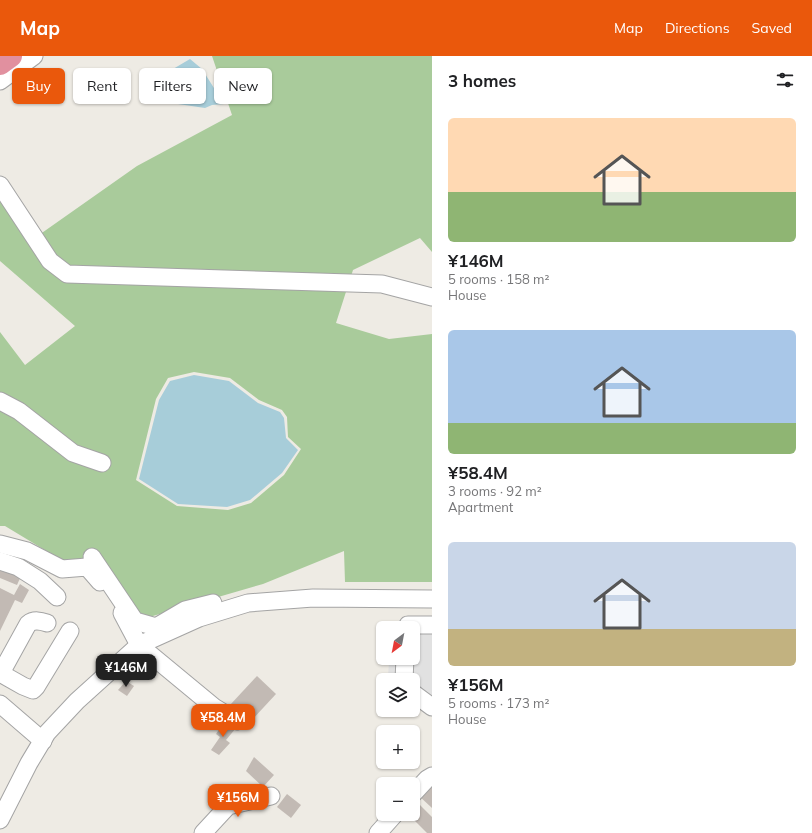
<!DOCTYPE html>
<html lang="en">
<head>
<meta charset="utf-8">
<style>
	:root { --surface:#fff; --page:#f6f6f6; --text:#202124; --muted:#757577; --accent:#ea580c }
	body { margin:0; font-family:Mulish,sans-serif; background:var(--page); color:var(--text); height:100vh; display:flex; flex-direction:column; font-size:15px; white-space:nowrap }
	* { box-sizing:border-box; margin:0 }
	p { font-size:13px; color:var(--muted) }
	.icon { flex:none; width:22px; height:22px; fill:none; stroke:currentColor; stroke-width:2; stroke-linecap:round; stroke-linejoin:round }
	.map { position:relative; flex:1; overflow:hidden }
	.details { display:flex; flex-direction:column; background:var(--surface); width:380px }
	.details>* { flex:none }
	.hud { position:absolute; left:12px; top:12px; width:360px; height:36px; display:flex; gap:8px }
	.needle { width:26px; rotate:212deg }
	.buttons { position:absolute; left:376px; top:565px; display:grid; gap:8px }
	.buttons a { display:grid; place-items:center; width:44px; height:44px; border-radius:6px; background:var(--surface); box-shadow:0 1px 3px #0004; font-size:20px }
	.price { position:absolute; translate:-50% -34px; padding:0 9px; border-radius:8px; background:var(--accent); color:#fff; font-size:13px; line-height:26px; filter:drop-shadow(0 1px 2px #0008) }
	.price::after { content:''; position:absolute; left:50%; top:24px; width:12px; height:9px; margin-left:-6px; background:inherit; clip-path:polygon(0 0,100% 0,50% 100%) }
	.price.on { background:#222; color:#fff }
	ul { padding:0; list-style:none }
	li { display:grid; align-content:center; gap:8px; height:212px; padding:0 16px }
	li span { display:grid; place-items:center; height:124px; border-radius:6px; color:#555 }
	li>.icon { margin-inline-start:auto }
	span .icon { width:72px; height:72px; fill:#fffc; stroke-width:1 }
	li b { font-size:17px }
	h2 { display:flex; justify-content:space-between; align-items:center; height:48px; padding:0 16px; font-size:17px }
	.tag { padding:0 14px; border-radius:6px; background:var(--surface); box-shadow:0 1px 3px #0004; font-size:14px; line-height:36px }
	.tag.on { background:var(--accent); color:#fff }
	header { display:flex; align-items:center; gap:24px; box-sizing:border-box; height:56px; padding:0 20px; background:var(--accent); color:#fff }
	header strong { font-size:19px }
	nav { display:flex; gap:22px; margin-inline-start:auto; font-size:14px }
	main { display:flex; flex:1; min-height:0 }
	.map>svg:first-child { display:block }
	.forest { fill:#a9cb9b; fill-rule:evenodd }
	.parking { fill:#e1e1e1 }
	.water { fill:#a7cdd9 }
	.building { fill:#c2bab4 }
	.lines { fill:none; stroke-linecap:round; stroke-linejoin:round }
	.minor-casing { stroke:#a4a4a4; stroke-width:19 }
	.highway-casing { stroke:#ce2f65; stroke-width:24 }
	.minor { stroke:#fff; stroke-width:17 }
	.highway { stroke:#e1909f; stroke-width:22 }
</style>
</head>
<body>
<header>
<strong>Map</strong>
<nav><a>Map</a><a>Directions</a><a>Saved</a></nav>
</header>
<main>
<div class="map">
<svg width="432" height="777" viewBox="0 0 432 777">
	<rect width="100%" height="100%" fill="#eeebe4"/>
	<!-- forest -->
	<path class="forest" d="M 212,0 L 432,0 L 432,196 L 420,182 L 353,214 L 336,267 L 389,283 L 432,278 L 432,526 L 345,526 L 344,495 L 263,528 L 146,562 L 63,505 L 5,470 L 0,470 L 0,276 L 25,309 L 75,270 L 0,205 L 0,141 L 29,186 L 137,110 L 232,59 ZM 194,316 L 230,322 L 259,344 L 282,354 L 287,361 L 288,381 L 301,393 L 284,419 L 251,447 L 228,454 L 177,450 L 136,424 L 156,343 L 168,322 Z"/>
	<!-- parking -->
	<path class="parking" d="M 432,563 L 432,656 L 413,644 L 413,624 L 388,624 L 389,602 L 413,602 L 413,572 L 399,572 L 399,564 Z"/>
	<!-- water -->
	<g class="water">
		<path d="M 190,3 L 202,13 L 224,48 L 212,49 L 205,52 L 178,48 L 159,37 L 158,24 L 173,13 Z"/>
		<path d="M 194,319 L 229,325 L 258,347 L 280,356 L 284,362 L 286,382 L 298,394 L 282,417 L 250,444 L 227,451 L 178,448 L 139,423 L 159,344 L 170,325 Z"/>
	</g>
	<!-- building -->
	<g class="building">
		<path d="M 0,513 L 21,520 L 17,529 L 0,522 Z"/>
		<path d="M 20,528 L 29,534 L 22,547 L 15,544 L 0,575 L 0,532 L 14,539 Z"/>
		<path d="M 257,620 L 276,638 L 249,667 L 230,649 Z"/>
		<path d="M 126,625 L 134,630 L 127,640 L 118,634 Z"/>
		<path d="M 225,665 L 236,672 L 226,684 L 230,687 L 219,699 L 211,694 L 220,681 L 216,678 Z"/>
		<path d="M 254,701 L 274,719 L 263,731 L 246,715 Z"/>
		<path d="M 432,730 L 432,752 L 418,739 Z"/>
		<path d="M 287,738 L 301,749 L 291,762 L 277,751 Z"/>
		<path d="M 383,742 L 383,754 L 382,756 L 376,750 Z"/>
		<path d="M 420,749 L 432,761 L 432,777 L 427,777 L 409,759 L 413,758 L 413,756 Z"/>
	</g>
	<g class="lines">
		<!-- minor casing -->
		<g class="minor-casing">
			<g id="minor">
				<path d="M 0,25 L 34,0"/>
				<path d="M 0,129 L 50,205 L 67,218 L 382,228 L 432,241"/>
				<path d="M 0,345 L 19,355 L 73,397 L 102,407"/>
				<path d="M 0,488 L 27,495 L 62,513 L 87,511 L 100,526"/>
				<path d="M 92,501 L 135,565 L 156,571 L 185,554 L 213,547"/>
				<path d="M 0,505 L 18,511 L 40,525 L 57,541"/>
				<path d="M 122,557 L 139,589 L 214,651 L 237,665"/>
				<path d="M 407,572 L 408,569 L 432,569"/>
				<path d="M 0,617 L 23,630 L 33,634 L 36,631 L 70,575"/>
				<path d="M 1,617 L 28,568 C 34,563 41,565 47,567"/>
				<path d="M 404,624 L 405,602"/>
				<path d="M 413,637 L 432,651"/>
				<path d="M 0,648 L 43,685"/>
				<path d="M 413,738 L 427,723 L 432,720"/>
				<path d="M 0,764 L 29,707 L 47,677 L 77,645 L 139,589 L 199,562 L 248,547 L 313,542 L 432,543"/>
				<path d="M 203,777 L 228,750 L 271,740"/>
				<path d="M 378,777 L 395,758"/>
			</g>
		</g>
		<!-- highway casing -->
		<g class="highway-casing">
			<path id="highway" d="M 0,8 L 11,0"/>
		</g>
		<!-- minor -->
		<use href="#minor" class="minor"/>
		<!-- highway -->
		<use href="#highway" class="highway"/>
	</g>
</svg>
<div class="buttons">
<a><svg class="needle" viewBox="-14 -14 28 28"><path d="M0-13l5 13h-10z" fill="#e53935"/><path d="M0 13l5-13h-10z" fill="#757577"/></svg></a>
<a><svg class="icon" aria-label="layers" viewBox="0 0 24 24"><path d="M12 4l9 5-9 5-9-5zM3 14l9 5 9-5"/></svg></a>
<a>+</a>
<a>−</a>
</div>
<b class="price on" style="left:126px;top:632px">¥146M</b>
<b class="price" style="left:223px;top:682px">¥58.4M</b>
<b class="price" style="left:238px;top:762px">¥156M</b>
<div class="hud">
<a class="tag on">Buy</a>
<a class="tag">Rent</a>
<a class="tag">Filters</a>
<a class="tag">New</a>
</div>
</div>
<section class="details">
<h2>3 homes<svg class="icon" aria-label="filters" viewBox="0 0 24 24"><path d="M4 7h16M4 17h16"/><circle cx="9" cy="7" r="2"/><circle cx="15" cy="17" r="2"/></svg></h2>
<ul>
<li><span style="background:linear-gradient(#ffd9b3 60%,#8fb573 0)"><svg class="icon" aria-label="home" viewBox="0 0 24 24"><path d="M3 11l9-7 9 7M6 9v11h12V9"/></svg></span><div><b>¥146M</b><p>5 rooms · 158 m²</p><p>House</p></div></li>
<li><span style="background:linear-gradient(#a9c7e8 75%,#8fb573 0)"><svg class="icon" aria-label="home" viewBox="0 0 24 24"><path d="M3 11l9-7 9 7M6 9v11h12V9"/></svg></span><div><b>¥58.4M</b><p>3 rooms · 92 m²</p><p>Apartment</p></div></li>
<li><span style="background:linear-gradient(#c9d6e8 70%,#c2b280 0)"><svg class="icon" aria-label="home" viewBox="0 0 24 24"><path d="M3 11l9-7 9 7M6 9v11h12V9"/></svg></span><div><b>¥156M</b><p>5 rooms · 173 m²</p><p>House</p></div></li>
</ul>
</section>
</main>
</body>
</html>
